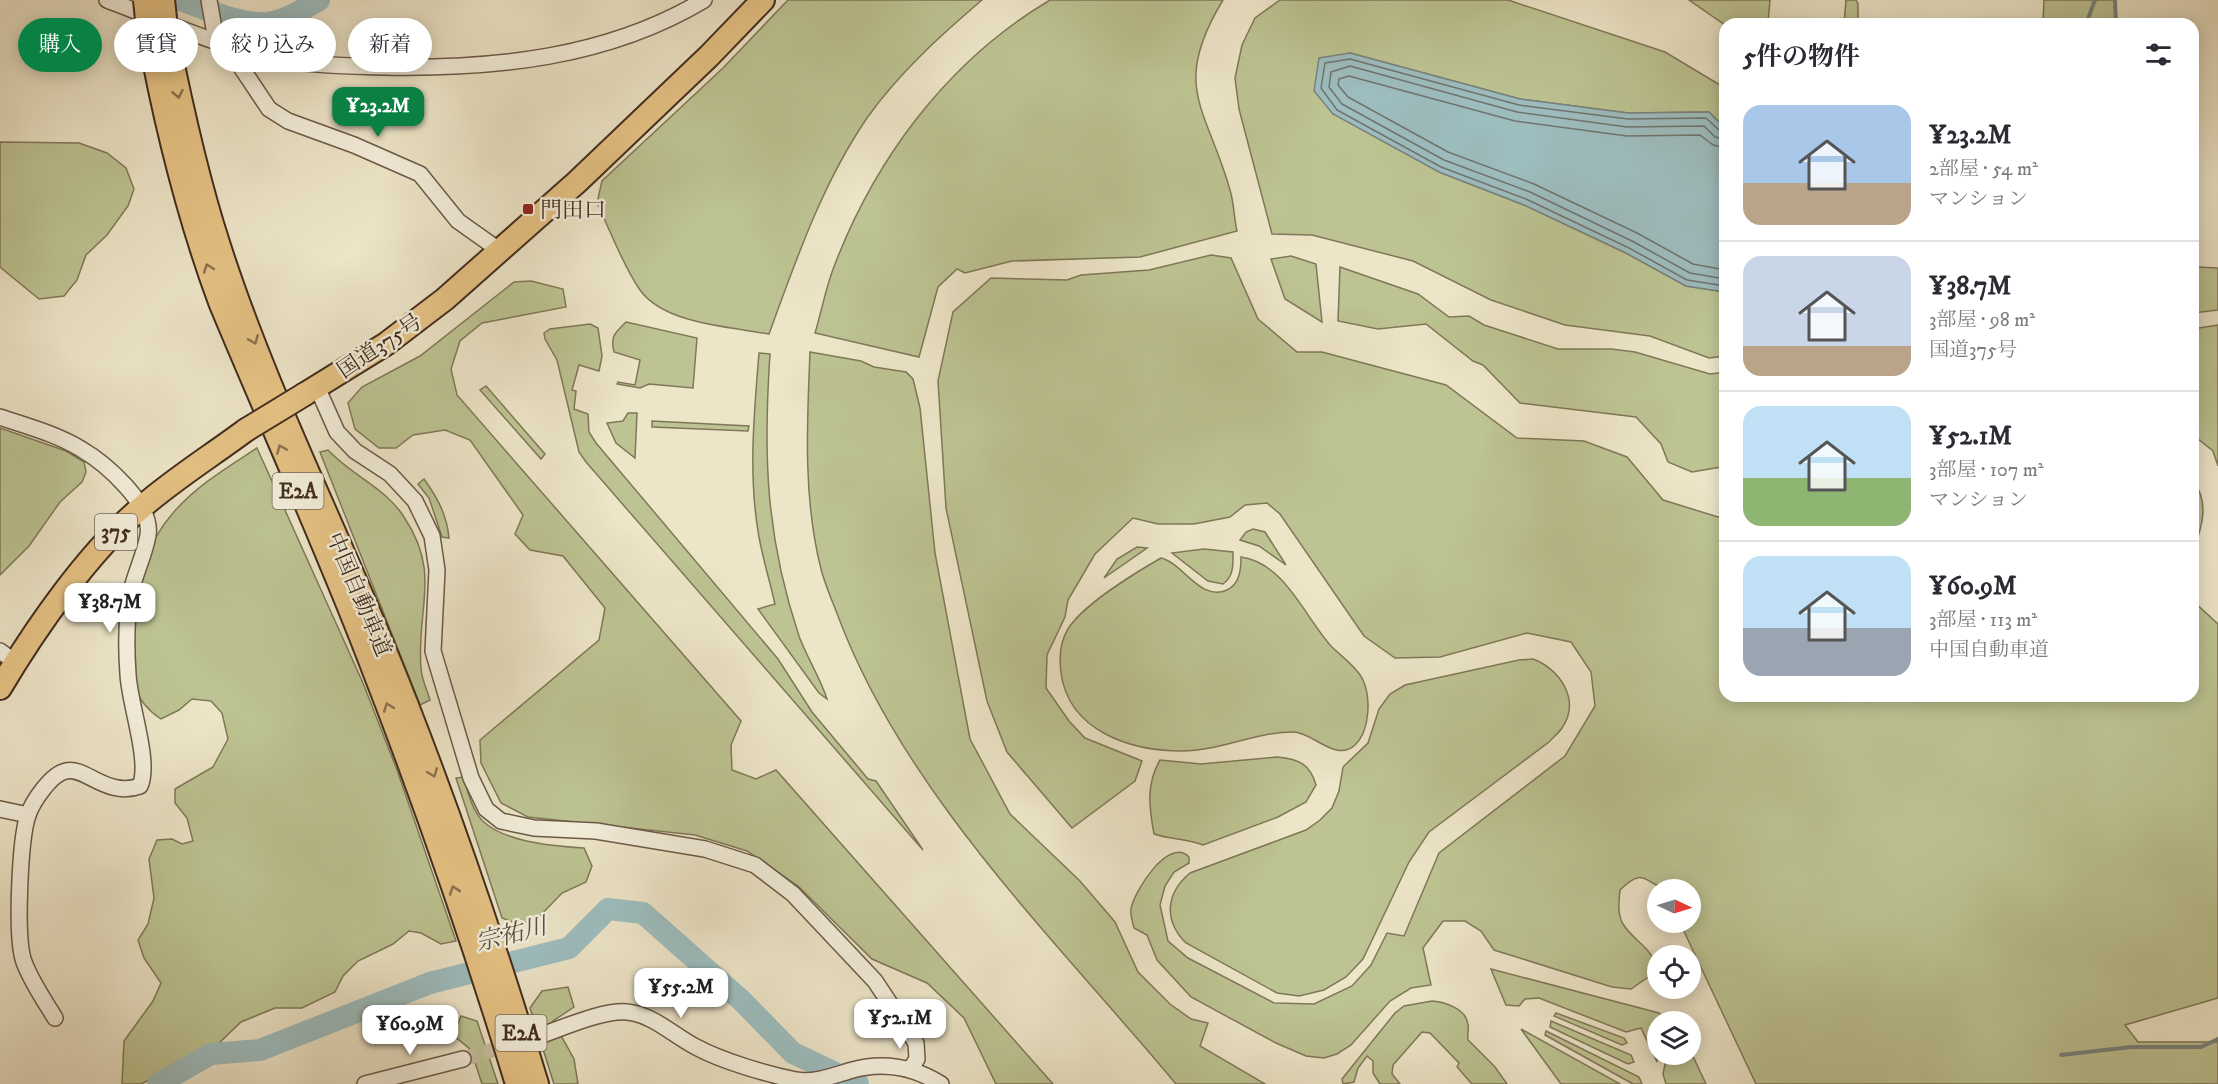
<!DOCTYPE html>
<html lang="ja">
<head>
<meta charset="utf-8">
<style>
	:root { --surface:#fff; --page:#f2f2f3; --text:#2b2b33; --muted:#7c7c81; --line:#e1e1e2; --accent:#0b8043 }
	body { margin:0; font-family:"IM FELL DW Pica","Noto Serif JP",serif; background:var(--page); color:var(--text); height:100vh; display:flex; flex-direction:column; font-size:22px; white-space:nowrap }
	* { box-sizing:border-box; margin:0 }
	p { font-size:20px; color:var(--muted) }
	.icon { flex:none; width:33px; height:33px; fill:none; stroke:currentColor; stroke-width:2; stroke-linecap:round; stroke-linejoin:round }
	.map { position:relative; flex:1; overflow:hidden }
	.sheet { position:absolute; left:1719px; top:18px; width:480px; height:684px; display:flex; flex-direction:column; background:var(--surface); border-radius:18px; box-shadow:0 3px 15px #0003 }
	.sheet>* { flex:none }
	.banner { position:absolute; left:18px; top:18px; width:570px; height:54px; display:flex; gap:12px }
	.needle { width:39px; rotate:94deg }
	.controls { position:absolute; left:1647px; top:879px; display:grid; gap:12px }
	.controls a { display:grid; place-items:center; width:54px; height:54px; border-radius:50%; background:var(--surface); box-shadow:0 3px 15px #0003; font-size:30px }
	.price { position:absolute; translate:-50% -51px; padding:0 14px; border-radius:12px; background:#fff; color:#222; font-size:20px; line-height:39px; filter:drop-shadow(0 2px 3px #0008) }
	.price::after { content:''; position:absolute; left:50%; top:36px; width:18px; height:14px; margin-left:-9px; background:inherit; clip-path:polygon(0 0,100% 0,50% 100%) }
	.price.on { background:var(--accent); color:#fff }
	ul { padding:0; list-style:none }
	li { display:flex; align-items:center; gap:18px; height:150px; padding:0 24px }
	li+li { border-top:2px solid var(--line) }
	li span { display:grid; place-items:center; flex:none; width:168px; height:120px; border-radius:18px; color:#555 }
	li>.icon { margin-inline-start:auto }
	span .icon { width:72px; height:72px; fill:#fffc; stroke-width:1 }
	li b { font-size:26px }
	h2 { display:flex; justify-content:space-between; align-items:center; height:72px; padding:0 24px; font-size:26px }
	.chip { padding:0 21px; border-radius:27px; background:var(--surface); box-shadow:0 3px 15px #0003; font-size:21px; line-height:54px }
	.chip.on { background:var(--accent); color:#fff }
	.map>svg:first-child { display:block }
	.green { fill:#bdc392; stroke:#7f7858; stroke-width:1.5 }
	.water { fill:#9dbdbf; stroke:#78837f; stroke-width:1.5 }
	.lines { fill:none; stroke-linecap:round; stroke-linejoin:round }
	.shore { stroke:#6f746e; stroke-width:1.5 }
	.stream { stroke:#78837f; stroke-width:4 }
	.river { stroke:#9dbdbf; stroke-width:22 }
	.minor-tunnel { stroke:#cbc0a6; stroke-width:15; stroke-dasharray:15 8; stroke-linecap:butt }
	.minor-casing { stroke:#6c5a48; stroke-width:18 }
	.highway-casing { stroke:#412c1e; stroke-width:26 }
	.minor { stroke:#f3eedb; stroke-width:15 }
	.highway { stroke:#e6c284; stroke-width:22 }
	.highway-bridge-casing { stroke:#412c1e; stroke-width:26; stroke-linecap:butt }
	.highway-bridge { stroke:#e6c284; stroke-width:22 }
	.oneway { stroke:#8b704c }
	.poi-dot { fill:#8f2418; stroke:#f3eedb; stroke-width:2 }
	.labels { text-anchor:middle; stroke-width:5; stroke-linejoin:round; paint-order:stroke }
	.shield { fill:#f3eedb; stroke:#766657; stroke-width:1.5 }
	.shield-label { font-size:21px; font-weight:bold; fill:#412c1e }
	.poi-label { font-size:22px; fill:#412c1e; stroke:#f3eedb; text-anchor:start }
	.street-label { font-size:22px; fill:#412c1e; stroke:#f3eedb }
	.water-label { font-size:24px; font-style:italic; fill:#585046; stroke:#f3eedb }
</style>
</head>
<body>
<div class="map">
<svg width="2218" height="1084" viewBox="0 0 2218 1084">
	<rect width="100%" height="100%" fill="#ede5c8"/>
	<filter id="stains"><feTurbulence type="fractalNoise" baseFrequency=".00333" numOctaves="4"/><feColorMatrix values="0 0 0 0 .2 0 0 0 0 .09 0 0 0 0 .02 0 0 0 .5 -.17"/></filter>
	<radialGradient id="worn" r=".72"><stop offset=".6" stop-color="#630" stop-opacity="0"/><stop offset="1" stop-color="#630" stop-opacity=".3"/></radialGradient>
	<!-- green -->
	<g class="green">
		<path d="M 788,0 L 982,0 C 941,35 899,73 867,118 C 822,184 796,260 769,334 C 731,327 664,324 640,290 C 623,266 610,230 597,203 L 602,181 L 723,68 Z"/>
		<path d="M 1050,0 L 1223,0 C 1170,87 1207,108 1230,190 C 1234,203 1234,218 1237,231 L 1140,257 L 1012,261 L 965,273 L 957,269 L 938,287 L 919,357 L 815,333 C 821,313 825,292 832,272 C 873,161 947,61 1050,0 Z"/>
		<path d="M 1280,0 L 1508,0 L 1665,52 L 1725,88 L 1725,128 L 1709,112 L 1628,113 L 1520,99 L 1350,53 L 1439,172 L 1524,205 L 1626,253 L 1686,286 L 1725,292 L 1725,356 L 1709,358 L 1650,336 L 1565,325 L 1491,300 L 1413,261 L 1312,235 L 1272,234 L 1239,109 L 1235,78 L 1242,45 L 1255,18 Z"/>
		<path d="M 1689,0 L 1770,0 L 1768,22 L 1771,24 L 1725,25 Z"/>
		<path d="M 1846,0 L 1856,0 L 1858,4 L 1858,24 L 1844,24 Z"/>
		<path d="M 2044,0 L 2115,0 L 2116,24 L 2043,24 Z"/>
		<path d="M 0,142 L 79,143 L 107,153 L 126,168 L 134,189 L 128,206 L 107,235 L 86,255 L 77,280 L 64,296 L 39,299 L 0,267 Z"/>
		<path d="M 1211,255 L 1231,258 L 1258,319 L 1297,352 L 1322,352 L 1446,385 L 1517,438 L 1584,441 L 1627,457 L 1663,500 L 1718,517 L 1725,514 L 1725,696 L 2193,696 L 2193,601 L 2218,624 L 2218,998 L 2125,1025 L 2138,1042 L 2218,1042 L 2218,1084 L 1756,1084 L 1680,923 L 1690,922 L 1690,890 C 1683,890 1673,891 1666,889 C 1644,883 1644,866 1620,890 C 1619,901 1617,914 1623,924 C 1634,942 1654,948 1657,971 L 1631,989 L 1612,987 L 1494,950 L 1481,931 L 1465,921 L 1443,921 L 1423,948 L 1431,985 L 1411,988 L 1390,1001 L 1351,1045 L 1337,1054 L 1324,1058 L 1306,1056 L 1276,1043 L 1191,997 L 1157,960 L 1147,935 L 1134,928 C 1133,923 1130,915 1131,909 C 1134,891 1169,836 1189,857 L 1189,863 L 1174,872 L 1165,886 L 1160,905 L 1168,941 L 1188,958 L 1274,1003 L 1314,1004 L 1352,986 L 1371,965 L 1387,933 L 1404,936 L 1439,853 L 1565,756 L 1595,706 L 1591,672 L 1571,642 L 1527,633 L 1440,657 L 1395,658 L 1364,636 L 1280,514 L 1267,503 L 1245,505 L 1230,517 L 1194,524 L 1158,524 L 1133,518 L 1095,554 L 1068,600 L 1065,617 L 1047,655 L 1046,688 L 1069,721 L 1085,738 L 1142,761 L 1135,781 L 1072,828 L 1007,752 L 987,701 L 946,508 L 938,381 L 953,312 L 991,278 L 1067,280 L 1081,275 L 1149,270 Z"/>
		<path d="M 1291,256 L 1316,264 L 1322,322 L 1285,299 L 1271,259 Z"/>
		<path d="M 1340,267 L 1418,294 L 1449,317 L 1469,316 L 1484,325 L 1558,349 L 1611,349 L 1635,352 L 1710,374 L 1725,372 L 1725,463 L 1721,467 L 1692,472 L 1668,462 L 1661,444 L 1636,417 L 1520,403 L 1483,365 L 1473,361 L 1426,324 L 1378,329 L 1338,321 Z"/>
		<path d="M 2197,267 L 2218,268 L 2218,310 L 2193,313 L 2193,268 Z"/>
		<path d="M 531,281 L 563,289 L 566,307 L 482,323 L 460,341 L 451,369 L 457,395 L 741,721 L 731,745 L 732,770 L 756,779 L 776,770 L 1053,1084 L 996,1084 L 964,1018 L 927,983 L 872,959 L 798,886 L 747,851 L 695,835 L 528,817 L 501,803 L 481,763 L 480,740 L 599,640 L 605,608 L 563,556 L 530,550 L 515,534 L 523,515 L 470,440 L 445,430 L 413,435 L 396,448 L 379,448 L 355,429 L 348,403 L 362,387 L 420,356 L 514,282 Z"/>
		<path d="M 626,322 L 697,338 L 693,388 L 649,384 L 640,388 L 617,384 L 618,382 L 635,385 L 640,360 L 614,352 C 610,336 615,333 626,322 Z"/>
		<path d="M 590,324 L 598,328 L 602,356 L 599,371 L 579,365 L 572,390 L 576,391 L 574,409 L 588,414 L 589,432 L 596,443 L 778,659 L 812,712 L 868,779 L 876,781 L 923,850 L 586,462 L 579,452 L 557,360 L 545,339 L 544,333 L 550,329 Z"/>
		<path d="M 2218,325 L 2218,466 L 2213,451 L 2193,435 L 2193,329 Z"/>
		<path d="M 810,352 L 861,361 L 874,367 L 906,372 L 913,379 L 920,408 L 935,553 L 970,739 L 1010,814 L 1080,881 L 1115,922 L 1138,972 L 1170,1004 L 1191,1019 L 1208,1023 L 1200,1046 L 1265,1084 L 1176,1084 C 1056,940 904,793 838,616 C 832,600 825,585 821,569 C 803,498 807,425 810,352 Z"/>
		<path d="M 759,353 L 770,354 C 763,457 766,537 799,636 C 807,658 820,677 827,699 L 819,693 L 758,609 L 775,604 C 770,582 763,559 759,537 C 748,477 754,414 759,353 Z"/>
		<path d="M 486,386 L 545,454 L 541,459 L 480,390 Z"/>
		<path d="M 628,413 L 637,413 L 635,458 L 616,443 L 607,423 L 623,421 Z"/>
		<path d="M 652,421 L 749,426 L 748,431 L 652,427 Z"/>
		<path d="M 0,428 L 66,451 L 84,462 L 86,472 L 82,482 L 60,502 L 29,546 L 0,575 Z"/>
		<path d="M 257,448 L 363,683 L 397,770 L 456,941 L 441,944 L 421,933 L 409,931 L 393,944 L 358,961 L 343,976 L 335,992 L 302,1008 L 275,1008 L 241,1022 L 216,1046 L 141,1084 L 122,1084 L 124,1041 L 153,1001 L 161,983 L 144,958 L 138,940 L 148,924 L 154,898 L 149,859 L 157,840 L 172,839 L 182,844 L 193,841 L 187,818 L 175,803 L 175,789 L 213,767 L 228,739 L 222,713 L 211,701 L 192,699 L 179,710 L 161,719 C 149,711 140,702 135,688 C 132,680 134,669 133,660 C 131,610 138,552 173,513 C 196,486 228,467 257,448 Z"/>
		<path d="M 328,450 C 351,475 386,488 404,517 C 442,574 416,608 421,669 C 422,680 427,690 430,700 L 420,705 L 320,452 Z"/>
		<path d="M 424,479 C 437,497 447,515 449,538 L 442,537 L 429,498 L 418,484 Z"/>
		<path d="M 2193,480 C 2210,503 2202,527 2193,552 Z"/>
		<path d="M 1253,529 L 1265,532 L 1286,565 L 1259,546 L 1240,540 L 1246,532 Z"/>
		<path d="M 1137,547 L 1147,548 L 1104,578 L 1117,559 Z"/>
		<path d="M 1204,549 L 1233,552 C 1233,565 1234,576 1223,584 L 1208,581 L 1172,553 Z"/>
		<path d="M 1241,557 C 1285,563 1305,618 1332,647 C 1341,656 1358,668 1363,680 C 1371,698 1370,731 1355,745 C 1336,763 1313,732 1293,732 C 1255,732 1220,751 1182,751 C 1130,751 1069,731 1061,673 C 1059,658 1060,642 1068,629 C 1083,605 1135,573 1161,558 C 1183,563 1200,602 1227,590 C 1240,584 1241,569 1241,557 Z"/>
		<path d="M 1533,659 C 1560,669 1581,700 1562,728 C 1559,733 1553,737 1549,742 L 1429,832 L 1409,862 L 1363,959 L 1346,977 L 1324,990 L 1299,996 L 1277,993 L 1186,943 C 1164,921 1165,894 1190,873 L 1306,830 L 1320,820 L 1332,808 L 1339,791 L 1343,767 L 1368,743 L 1379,709 L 1390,694 L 1405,685 L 1519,660 Z"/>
		<path d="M 1277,757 C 1299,759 1310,764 1316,785 L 1306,802 L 1278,817 L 1203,845 C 1186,838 1172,840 1154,834 C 1149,807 1146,784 1160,760 L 1201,764 Z"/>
		<path d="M 463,777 C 467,788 470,802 476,812 C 492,842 554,846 584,848 L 592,866 L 586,882 L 562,893 L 540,916 L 521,925 L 502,918 L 456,778 Z"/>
		<path d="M 1491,969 L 1659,1013 L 1667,1021 L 1658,1022 L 1657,1062 L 1641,1028 L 1626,1032 L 1539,998 L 1525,999 L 1519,1006 L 1506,1005 Z"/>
		<path d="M 568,987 L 574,1007 L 553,1021 L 574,1059 L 578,1084 L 554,1084 L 530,1008 L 542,991 Z"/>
		<path d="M 1432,1001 C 1445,1002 1467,1009 1468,1025 C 1469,1030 1467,1035 1468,1040 L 1495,1067 L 1507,1084 L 1472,1084 L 1457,1067 L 1459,1063 L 1430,1033 L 1422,1032 L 1393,1065 L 1392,1074 L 1400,1084 L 1380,1084 L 1373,1073 L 1373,1061 L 1367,1056 L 1358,1068 L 1354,1082 L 1343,1084 L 1342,1079 L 1395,1013 L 1404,1006 Z"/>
		<path d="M 1556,1013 L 1624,1038 L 1627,1043 L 1622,1045 L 1554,1016 Z"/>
		<path d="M 461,1016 L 477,1021 L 498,1084 L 482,1084 L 471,1050 L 453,1035 Z"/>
		<path d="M 1551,1021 L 1631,1055 L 1634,1062 L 1628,1064 L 1550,1027 Z"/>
		<path d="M 1521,1029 L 1620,1084 L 1561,1084 Z"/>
		<path d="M 1546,1031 L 1639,1077 L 1642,1084 L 1633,1084 L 1545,1035 Z"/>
		<path d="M 1691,1052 L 1706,1084 L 1666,1084 L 1663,1074 L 1667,1055 L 1690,1054 Z"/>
	</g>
	<!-- water -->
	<path class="water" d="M 1350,53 L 1520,99 L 1628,113 L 1709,112 L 1725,128 L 1725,292 L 1686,286 L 1626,253 L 1524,205 L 1439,172 L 1333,114 L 1314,91 L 1319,58 Z"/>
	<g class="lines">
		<!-- shore -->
		<g class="shore">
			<path d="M 1725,131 L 1719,130 L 1706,118 L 1628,119 L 1519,105 L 1350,59 L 1325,63 L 1321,88 L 1337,110 L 1441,167 L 1526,199 L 1629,248 L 1687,280 L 1725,286"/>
			<path d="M 1725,139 L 1715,137 L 1704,126 L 1627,127 L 1517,112 L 1350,66 L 1331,72 L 1329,87 L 1342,104 L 1444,160 L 1530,192 L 1632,241 L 1690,273 L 1725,279"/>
			<path d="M 1725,148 L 1713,145 L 1700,135 L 1627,136 L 1515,121 L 1349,76 L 1339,79 L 1338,85 L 1348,97 L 1448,152 L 1534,184 L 1637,233 L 1693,264 L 1725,270"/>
		</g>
		<!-- stream -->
		<g class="stream">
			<path d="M 2115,0 L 2116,24"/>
			<path d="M 2086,24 L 2095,0"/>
			<path d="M 2061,1055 L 2131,1047 L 2201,1047 L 2218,1039"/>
		</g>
		<!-- river -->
		<g class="river">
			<path d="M 181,0 C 207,9 238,25 267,23 C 285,21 304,9 319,0"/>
			<path d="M 158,1084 L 211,1054 L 260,1050 L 430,983 L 569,948 L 608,909 L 643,913 L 741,1000 L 793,1053 L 858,1084"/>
		</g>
		<!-- minor-tunnel -->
		<path class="minor-tunnel" d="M 463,1059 L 513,1044"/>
		<!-- minor casing -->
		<g class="minor-casing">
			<g id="minor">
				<path d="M 107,0 C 166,22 226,50 288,61 C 320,66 352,66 384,67 C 495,69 607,58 704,0"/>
				<path d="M 209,0 L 216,40"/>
				<path d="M 236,48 L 239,64 L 269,109 L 288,121 L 354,145 L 420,174 L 458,221 L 499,250"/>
				<path d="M 317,387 L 337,432 L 355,451 L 390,474 L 415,501 L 432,536 L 437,570 L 433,651 L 471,778 L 486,809 L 501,821 L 534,828 L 596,831 L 705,849 L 755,865 L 793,894 L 875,981 L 916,1043 L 917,1059 L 911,1068"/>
				<path d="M 0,417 C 26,426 57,434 81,449 C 105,463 153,504 148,535 C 145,554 135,573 131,592 C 126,619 126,647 128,674 C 129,703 151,762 140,786 C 107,798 85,766 66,771 C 51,774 33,801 28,815 C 20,839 15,938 24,962 C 31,981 44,1000 55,1018"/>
				<path d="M 0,651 L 15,662"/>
				<path d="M 0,809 L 28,815"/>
				<path d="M 539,1036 C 563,1028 602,1010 627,1012 C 652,1014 673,1035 696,1047 C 722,1061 766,1074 796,1080 C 814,1083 832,1076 849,1071 C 882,1061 912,1066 941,1084"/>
				<path d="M 365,1084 L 463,1059"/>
			</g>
		</g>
		<!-- highway casing -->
		<g class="highway-casing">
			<g id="highway">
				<path d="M 148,29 C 165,122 187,213 220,302 C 269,420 322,536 368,655 C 423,796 473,939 517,1084"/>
				<path d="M 167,36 C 181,106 196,175 218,243 C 262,381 328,512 383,646 C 442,789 492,936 537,1084"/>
				<path d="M 305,394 L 386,344 L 445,299 L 577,182 L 709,56 L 763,0"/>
				<path d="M 0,688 C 35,629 89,551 142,507 C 174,479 211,456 246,430"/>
			</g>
		</g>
		<!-- minor -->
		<use href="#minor" class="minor"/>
		<!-- highway -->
		<use href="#highway" class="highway"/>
		<!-- highway-bridge casing -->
		<g class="highway-bridge-casing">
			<g id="highway-bridge">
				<path d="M 145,0 L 148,29"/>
				<path d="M 163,0 L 167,36"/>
				<path d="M 246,430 L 305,394"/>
			</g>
		</g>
		<!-- highway-bridge -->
		<use href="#highway-bridge" class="highway-bridge"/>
	</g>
	<!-- one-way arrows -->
	<defs><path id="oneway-chevron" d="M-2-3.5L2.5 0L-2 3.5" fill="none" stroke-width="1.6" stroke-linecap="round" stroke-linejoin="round" transform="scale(1.5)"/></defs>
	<g class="oneway">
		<use href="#oneway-chevron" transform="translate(178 94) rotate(79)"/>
		<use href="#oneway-chevron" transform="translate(208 268) rotate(-110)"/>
		<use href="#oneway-chevron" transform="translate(254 340) rotate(68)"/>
		<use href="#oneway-chevron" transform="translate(281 449) rotate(-113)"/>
		<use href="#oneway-chevron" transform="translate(388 707) rotate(-111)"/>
		<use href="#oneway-chevron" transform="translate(433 773) rotate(69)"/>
		<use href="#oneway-chevron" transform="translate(454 890) rotate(-109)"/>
	</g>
	<!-- markers -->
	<rect class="poi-dot" x="522" y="203" width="12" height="12" rx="3"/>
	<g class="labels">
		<!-- shield labels -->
		<g class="shield">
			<rect x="272.5" y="473" width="51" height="36" rx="4.5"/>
			<rect x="95" y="514" width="42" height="36" rx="4.5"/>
			<rect x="495.5" y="1015" width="51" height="36" rx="4.5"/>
		</g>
		<g class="shield-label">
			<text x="298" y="498">E2A</text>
			<text x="116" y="539">375</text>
			<text x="521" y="1040">E2A</text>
		</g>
		<!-- poi labels -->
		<g class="poi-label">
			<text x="540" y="217">門田口</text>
		</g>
		<!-- street labels -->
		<g class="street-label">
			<text transform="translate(379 345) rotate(-34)" y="8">国道375号</text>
			<text transform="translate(360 594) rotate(67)" y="8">中国自動車道</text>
		</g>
		<!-- water labels -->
		<g class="water-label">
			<text transform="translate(511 934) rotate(-14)" y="8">宗祐川</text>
		</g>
	</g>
	<rect width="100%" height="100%" filter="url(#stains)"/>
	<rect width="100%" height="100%" fill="url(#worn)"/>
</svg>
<div class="controls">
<a><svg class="needle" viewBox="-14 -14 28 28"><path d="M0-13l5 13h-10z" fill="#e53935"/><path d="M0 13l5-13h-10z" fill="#7c7c81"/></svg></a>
<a><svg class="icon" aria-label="locate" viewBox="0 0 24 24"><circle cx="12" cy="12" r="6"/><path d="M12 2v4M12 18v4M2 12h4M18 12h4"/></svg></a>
<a><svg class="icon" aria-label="layers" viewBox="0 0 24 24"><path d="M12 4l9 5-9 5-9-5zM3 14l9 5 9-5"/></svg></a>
</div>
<b class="price on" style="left:378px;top:138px">¥23.2M</b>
<b class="price" style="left:110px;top:634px">¥38.7M</b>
<b class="price" style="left:681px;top:1019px">¥55.2M</b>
<b class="price" style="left:900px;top:1050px">¥52.1M</b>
<b class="price" style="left:410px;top:1056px">¥60.9M</b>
<div class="banner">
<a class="chip on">購入</a>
<a class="chip">賃貸</a>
<a class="chip">絞り込み</a>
<a class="chip">新着</a>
</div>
<section class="sheet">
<h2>5件の物件<svg class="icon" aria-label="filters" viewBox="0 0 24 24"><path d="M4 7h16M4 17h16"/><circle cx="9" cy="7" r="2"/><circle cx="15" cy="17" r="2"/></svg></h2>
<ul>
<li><span style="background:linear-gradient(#a9c7e8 65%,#b9a48a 0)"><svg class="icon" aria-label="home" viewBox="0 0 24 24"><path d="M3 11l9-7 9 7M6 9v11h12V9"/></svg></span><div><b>¥23.2M</b><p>2部屋 · 54 m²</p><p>マンション</p></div></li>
<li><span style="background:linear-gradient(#c9d6e8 75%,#b9a48a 0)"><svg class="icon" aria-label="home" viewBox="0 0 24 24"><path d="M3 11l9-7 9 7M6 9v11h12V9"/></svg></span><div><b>¥38.7M</b><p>3部屋 · 98 m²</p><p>国道375号</p></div></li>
<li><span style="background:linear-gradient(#bfe0f5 60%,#8fb573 0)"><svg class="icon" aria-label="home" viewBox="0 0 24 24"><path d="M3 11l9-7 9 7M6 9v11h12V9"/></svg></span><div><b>¥52.1M</b><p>3部屋 · 107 m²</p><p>マンション</p></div></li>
<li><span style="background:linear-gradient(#bfe0f5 60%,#9aa5b1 0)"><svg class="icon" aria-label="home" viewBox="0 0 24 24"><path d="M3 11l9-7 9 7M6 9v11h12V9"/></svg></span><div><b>¥60.9M</b><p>3部屋 · 113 m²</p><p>中国自動車道</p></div></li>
</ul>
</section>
</div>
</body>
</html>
